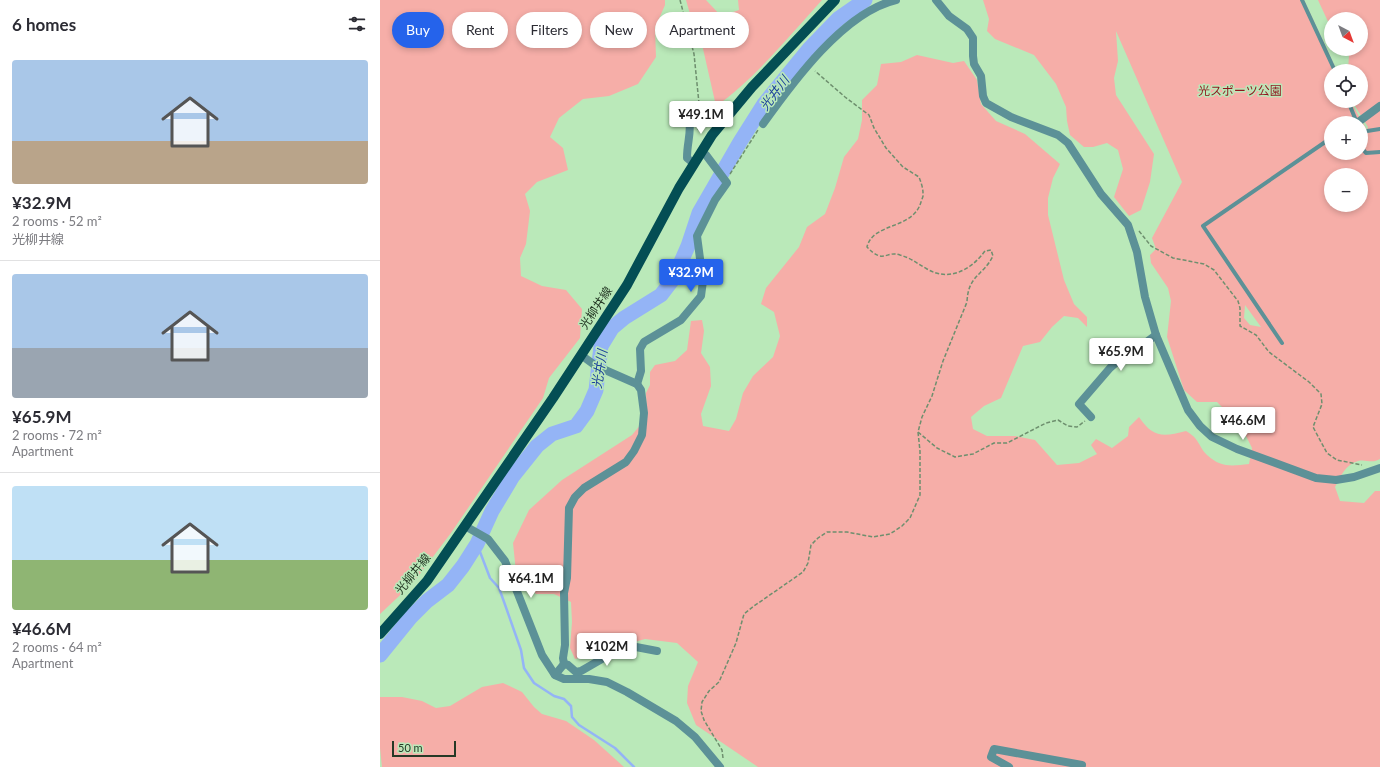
<!DOCTYPE html>
<html lang="en">
<head>
<meta charset="utf-8">
<style>
	:root { --surface:#fff; --page:#f2f2f3; --text:#2b2b33; --muted:#7c7c81; --line:#e1e1e2; --accent:#2563eb }
	body { margin:0; font-family:Lato,"Noto Sans JP",sans-serif; background:var(--page); color:var(--text); height:100vh; display:flex; flex-direction:column; font-size:15px; white-space:nowrap }
	* { box-sizing:border-box; margin:0 }
	p { font-size:13px; color:var(--muted) }
	.icon { flex:none; width:22px; height:22px; fill:none; stroke:currentColor; stroke-width:2; stroke-linecap:round; stroke-linejoin:round }
	.map { position:relative; flex:1; overflow:hidden }
	.drawer { display:flex; flex-direction:column; background:var(--surface); width:380px }
	.drawer>* { flex:none }
	.guide { position:absolute; left:12px; top:12px; width:380px; height:36px; display:flex; gap:8px }
	.needle { width:26px; rotate:139deg }
	.buttons { position:absolute; left:944px; top:12px; display:grid; gap:8px }
	.buttons a { display:grid; place-items:center; width:44px; height:44px; border-radius:50%; background:var(--surface); box-shadow:0 2px 6px #0003; font-size:20px }
	.scale { position:absolute; left:12px; bottom:10px; width:64px; box-sizing:border-box; padding-left:4px; border:2px solid #263926; border-top:0; font-size:11px; line-height:14px; white-space:nowrap; color:#263926; -webkit-text-stroke:3px #bae9b9; paint-order:stroke }
	.price { position:absolute; translate:-50% -34px; padding:0 9px; border-radius:4px; background:#fff; color:#222; font-size:13px; line-height:26px; filter:drop-shadow(0 1px 2px #0008) }
	.price::after { content:''; position:absolute; left:50%; top:24px; width:12px; height:9px; margin-left:-6px; background:inherit; clip-path:polygon(0 0,100% 0,50% 100%) }
	.price.current { background:var(--accent); color:#fff }
	ul { padding:0; list-style:none }
	li { display:grid; align-content:center; gap:8px; height:212px; padding:0 12px }
	li+li { border-top:1px solid var(--line) }
	li span { display:grid; place-items:center; height:124px; border-radius:4px; color:#555 }
	li>.icon { margin-inline-start:auto }
	span .icon { width:72px; height:72px; fill:#fffc; stroke-width:1 }
	li b { font-size:17px }
	h2 { display:flex; justify-content:space-between; align-items:center; height:48px; padding:0 12px; font-size:17px }
	.tag { padding:0 14px; border-radius:18px; background:var(--surface); box-shadow:0 2px 6px #0003; font-size:14px; line-height:36px }
	.tag.current { background:var(--accent); color:#fff }
	main { display:flex; flex:1; min-height:0 }
	.map>svg:first-child { display:block }
	.green { fill:#f6aea8; fill-rule:evenodd }
	.lines { fill:none; stroke-linecap:round; stroke-linejoin:round }
	.stream { stroke:#94b4f6; stroke-width:2.5 }
	.river { stroke:#94b4f6; stroke-width:15 }
	.path { stroke:#6e8f6e; stroke-width:1.5; stroke-dasharray:4 2; stroke-linecap:butt }
	.service { stroke:#5c9197; stroke-width:4 }
	.minor { stroke:#5c9197; stroke-width:8 }
	.primary { stroke:#044e54; stroke-width:10 }
	.labels { text-anchor:middle; stroke-width:3; stroke-linejoin:round; paint-order:stroke }
	.park-label { font-size:12px; fill:#90141d; stroke:#bae9b9 }
	.street-label { font-size:12px; fill:#263926; stroke:#bae9b9 }
	.water-label { font-size:13px; font-style:italic; fill:#1c419d; stroke:#bae9b9 }
</style>
</head>
<body>
<main>
<section class="drawer">
<h2>6 homes<svg class="icon" aria-label="filters" viewBox="0 0 24 24"><path d="M4 7h16M4 17h16"/><circle cx="9" cy="7" r="2"/><circle cx="15" cy="17" r="2"/></svg></h2>
<ul>
<li><span style="background:linear-gradient(#a9c7e8 65%,#b9a48a 0)"><svg class="icon" aria-label="home" viewBox="0 0 24 24"><path d="M3 11l9-7 9 7M6 9v11h12V9"/></svg></span><div><b>¥32.9M</b><p>2 rooms · 52 m²</p><p>光柳井線</p></div></li>
<li><span style="background:linear-gradient(#a9c7e8 60%,#9aa5b1 0)"><svg class="icon" aria-label="home" viewBox="0 0 24 24"><path d="M3 11l9-7 9 7M6 9v11h12V9"/></svg></span><div><b>¥65.9M</b><p>2 rooms · 72 m²</p><p>Apartment</p></div></li>
<li><span style="background:linear-gradient(#bfe0f5 60%,#8fb573 0)"><svg class="icon" aria-label="home" viewBox="0 0 24 24"><path d="M3 11l9-7 9 7M6 9v11h12V9"/></svg></span><div><b>¥46.6M</b><p>2 rooms · 64 m²</p><p>Apartment</p></div></li>
</ul>
</section>
<div class="map">
<svg width="1000" height="767" viewBox="0 0 1000 767">
	<rect width="100%" height="100%" fill="#bae9b9"/>
	<!-- green -->
	<g class="green">
		<path d="M 0,0 L 285,0 L 285,5 L 275,28 L 276,57 L 258,84 L 229,96 L 203,99 L 179,118 L 170,137 L 183,148 L 188,170 L 157,182 L 145,194 L 150,211 L 146,244 L 140,258 L 141,276 L 162,286 L 186,290 L 202,309 L 200,338 L 169,378 L 163,398 L 71,533 L 33,583 L 0,614 Z"/>
		<path d="M 306,0 L 326,0 L 341,16 L 359,10 L 358,0 L 442,0 C 411,34 373,81 336,106 L 319,31 L 310,14 Z"/>
		<path d="M 603,0 L 924,0 L 957,71 L 951,71 L 951,101 L 970,101 L 987,130 L 988,127 L 972,101 L 981,101 L 981,71 L 968,71 L 969,55 L 965,49 L 981,49 L 981,19 L 951,19 L 951,28 L 938,0 L 1000,0 L 1000,459 C 992,464 986,459 978,461 C 965,465 960,477 955,487 L 960,501 L 984,503 L 995,491 L 1000,491 L 1000,767 L 378,767 L 316,725 L 307,703 L 308,686 L 318,662 L 297,643 L 265,639 L 195,659 L 190,648 L 192,622 L 191,602 L 174,594 L 156,594 L 136,572 L 133,543 L 149,510 L 182,480 L 252,435 L 267,417 L 266,393 L 270,385 L 270,372 L 275,365 L 295,361 L 307,350 L 311,321 L 322,320 L 324,331 L 321,353 L 330,367 L 331,386 L 321,414 L 323,426 L 349,431 L 356,419 L 363,393 L 373,376 L 393,357 L 400,336 L 394,312 L 381,304 L 386,288 L 419,247 L 427,227 L 445,214 L 455,188 L 464,157 L 478,139 L 482,120 L 482,100 L 497,85 L 501,64 L 521,62 L 537,55 L 573,63 L 584,61 L 597,80 L 601,104 L 616,121 L 645,134 L 680,164 L 673,178 L 668,198 L 668,215 L 684,280 L 694,304 L 707,317 L 707,327 L 698,318 L 684,316 L 672,327 L 660,342 L 643,346 L 621,398 L 604,406 L 591,417 L 593,429 L 607,436 L 635,436 L 655,440 L 677,465 L 699,463 L 717,454 L 711,445 L 716,439 L 732,448 L 748,436 L 749,427 L 759,417 C 773,438 783,437 806,431 C 820,439 818,446 827,455 C 841,468 852,466 869,464 L 872,448 L 861,426 L 837,402 L 817,402 L 804,390 L 787,337 L 791,301 L 788,288 L 771,263 L 770,255 L 776,249 L 772,238 L 802,182 L 736,31 L 738,61 L 734,78 L 736,95 L 774,154 L 770,182 L 761,210 L 749,216 L 734,197 L 743,169 L 738,150 L 727,143 L 713,147 L 704,147 L 690,135 L 687,121 L 686,107 L 676,84 L 654,55 L 615,39 L 607,31 L 609,19 ZM 951,123 L 981,123 L 981,153 L 951,153 ZM 951,175 L 981,175 L 981,205 L 951,205 ZM 865,305 L 881,327 L 870,325 L 864,318 Z"/>
		<path d="M 123,683 L 142,692 L 154,707 L 162,714 L 186,721 L 214,740 L 244,767 L 2,767 L 0,748 L 0,697 L 22,697 L 42,701 L 56,708 L 70,706 L 102,687 Z"/>
	</g>
	<g class="lines">
		<!-- stream -->
		<path class="stream" d="M 97,544 L 110,578 L 119,588 L 123,599 L 141,650 L 144,668 L 154,683 L 174,696 L 184,699 L 191,706 L 192,717 L 199,725 L 235,748 L 254,767"/>
		<!-- river -->
		<path class="river" d="M 0,655 L 30,618 L 47,601 L 68,585 L 83,566 L 97,544 L 112,511 L 133,476 L 157,446 L 172,434 L 196,426 L 207,411 L 216,390 L 221,346 L 232,328 L 244,318 L 281,295 L 294,278 L 308,246 L 319,213 L 360,142 L 384,104 L 429,49 L 458,19 L 485,0"/>
		<!-- path -->
		<g class="path">
			<path d="M 300,0 L 314,54 L 321,123 L 318,130"/>
			<path d="M 350,174 L 378,130"/>
			<path d="M 759,231 L 771,246 L 793,258 L 824,264 L 834,270 L 858,301 L 860,308 L 860,326 L 876,335 L 889,352 L 929,382 L 941,394 L 942,404 L 933,427 L 947,453 L 957,460 L 982,465"/>
			<path d="M 538,432 L 557,448 L 575,457 L 593,454 L 614,443 L 627,443 L 666,423 L 678,420 L 688,426 L 697,427 L 705,421"/>
			<path d="M 343,758 L 342,750 L 324,720 L 321,711 L 322,702 L 329,691 L 339,682 L 356,643 L 364,614 L 374,606 L 423,572 L 428,563 L 431,545 L 438,538 L 447,532 L 467,532 L 493,537 L 510,534 L 522,526 L 530,518 L 540,495 L 540,451 L 538,432 L 542,417 L 552,396 L 563,361 L 587,302 C 588,275 603,276 613,256 L 611,250 L 605,251 C 591,270 569,282 547,269 C 538,264 531,258 520,255 C 506,250 504,265 487,247 C 493,222 533,230 541,202 C 542,199 544,195 543,193 C 543,188 541,182 539,177 L 523,167 L 506,148 L 494,128 L 489,115 L 465,97 L 435,71"/>
		</g>
		<!-- service -->
		<g class="service">
			<path d="M 922,0 L 955,71"/>
			<path d="M 968,101 L 977,123"/>
			<path d="M 981,132 L 1000,129"/>
			<path d="M 981,147 L 986,153 L 1000,152"/>
			<path d="M 902,343 L 823,226 L 951,138"/>
		</g>
		<!-- minor -->
		<g class="minor">
			<path d="M 556,0 L 569,16 L 587,29 L 593,38 L 593,56 L 594,64 L 601,76 L 603,96 L 606,103 L 631,117 L 678,135 L 688,143 L 721,194 L 748,225 L 757,252 L 765,297 L 776,335 L 808,410 L 820,426 L 832,437 L 857,449 L 936,478 L 956,480 L 974,477 L 1000,468"/>
			<path d="M 309,116 C 312,133 307,141 307,158 L 313,163"/>
			<path d="M 977,123 L 1000,106"/>
			<path d="M 383,124 C 413,82 464,12 516,0"/>
			<path d="M 257,384 L 261,371 L 260,349 L 264,342 L 301,320 L 321,296 L 323,281 L 317,236 L 335,200 L 347,183 L 326,155 L 321,152"/>
			<path d="M 711,417 L 699,404 L 730,368 L 746,354 L 760,347 L 776,335"/>
			<path d="M 85,526 L 108,539 L 125,561 L 162,655 L 175,675 L 184,679 L 209,679 L 227,682 L 247,692 L 296,721 L 315,737 L 340,767"/>
			<path d="M 184,664 L 183,658 L 185,645 L 184,593 L 187,578 L 189,508 L 195,497 L 204,488 L 246,462 L 254,451 L 262,435 L 264,413 L 261,390 L 257,384 L 216,366 L 201,355"/>
			<path d="M 175,675 L 184,664 L 188,665 L 196,672 L 201,671 L 227,656 L 249,648 L 256,647 L 277,651"/>
			<path d="M 629,767 L 611,757 L 614,749 L 702,765"/>
		</g>
		<!-- primary -->
		<path class="primary" d="M 0,634 L 47,581 L 173,398 L 247,285 L 299,188 L 332,135 L 372,87 L 455,0"/>
	</g>
	<g class="labels">
		<!-- park labels -->
		<g class="park-label">
			<text x="860" y="95">光スポーツ公園</text>
		</g>
		<!-- street labels -->
		<g class="street-label">
			<text transform="translate(216 308) rotate(-56)" y="4">光柳井線</text>
			<text transform="translate(33 574) rotate(-51)" y="4">光柳井線</text>
		</g>
		<!-- water labels -->
		<g class="water-label">
			<text transform="translate(394 93) rotate(-53)" y="5">光井川</text>
			<text transform="translate(219 369) rotate(-81)" y="5">光井川</text>
		</g>
	</g>
</svg>
<div class="buttons">
<a><svg class="needle" viewBox="-14 -14 28 28"><path d="M0-13l5 13h-10z" fill="#e53935"/><path d="M0 13l5-13h-10z" fill="#7c7c81"/></svg></a>
<a><svg class="icon" aria-label="locate" viewBox="0 0 24 24"><circle cx="12" cy="12" r="6"/><path d="M12 2v4M12 18v4M2 12h4M18 12h4"/></svg></a>
<a>+</a>
<a>−</a>
</div>
<div class="scale">50 m</div>
<b class="price" style="left:321px;top:135px">¥49.1M</b>
<b class="price current" style="left:311px;top:293px">¥32.9M</b>
<b class="price" style="left:741px;top:372px">¥65.9M</b>
<b class="price" style="left:863px;top:441px">¥46.6M</b>
<b class="price" style="left:151px;top:599px">¥64.1M</b>
<b class="price" style="left:227px;top:667px">¥102M</b>
<div class="guide">
<a class="tag current">Buy</a>
<a class="tag">Rent</a>
<a class="tag">Filters</a>
<a class="tag">New</a>
<a class="tag">Apartment</a>
</div>
</div>
</main>
</body>
</html>
